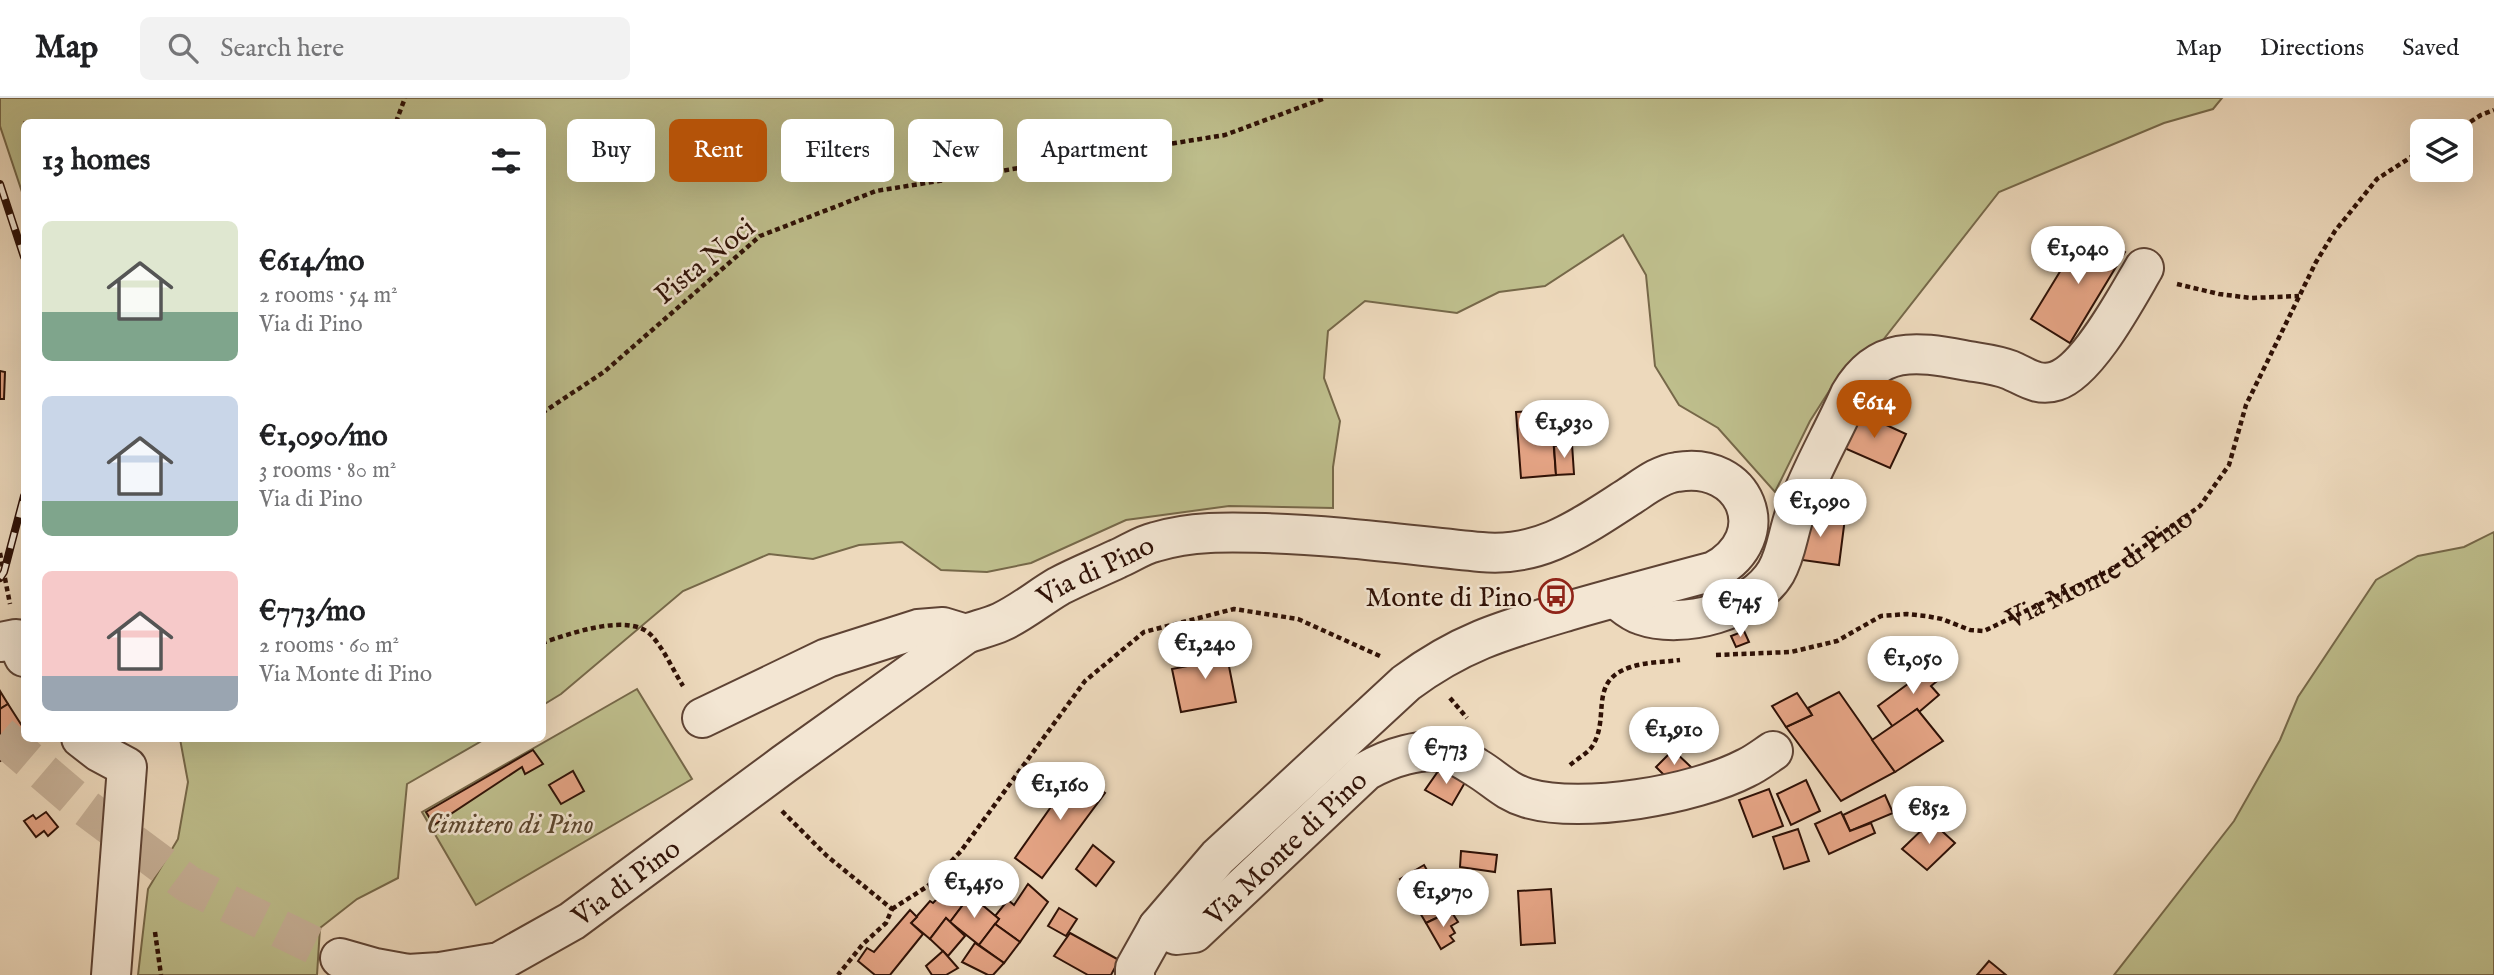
<!DOCTYPE html>
<html lang="en">
<head>
<meta charset="utf-8">
<style>
	:root { --surface:#fff; --page:#f2f2f2; --text:#202124; --muted:#757577; --line:#e0e0e0; --accent:#b45309 }
	body { margin:0; font-family:"IM FELL English",serif; background:var(--page); color:var(--text); height:100vh; display:flex; flex-direction:column; font-size:26px; white-space:nowrap }
	* { box-sizing:border-box; margin:0 }
	p { font-size:23px; color:var(--muted) }
	.icon { flex:none; width:38px; height:38px; fill:none; stroke:currentColor; stroke-width:2; stroke-linecap:round; stroke-linejoin:round }
	.map { position:relative; flex:1; overflow:hidden }
	.drawer { position:absolute; left:21px; top:21px; width:525px; height:623px; display:flex; flex-direction:column; background:var(--surface); border-radius:10px; box-shadow:0 7px 28px #0002 }
	.drawer>* { flex:none }
	.banner { position:absolute; left:567px; top:21px; width:665px; height:63px; display:flex; gap:14px }
	.fabs { position:absolute; left:2410px; top:21px; display:grid; gap:14px }
	.fabs a { display:grid; place-items:center; width:63px; height:63px; border-radius:10px; background:var(--surface); box-shadow:0 7px 28px #0002; font-size:35px }
	.price { position:absolute; translate:-50% -60px; padding:0 16px; border-radius:24px; background:#fff; color:#222; font-size:23px; line-height:46px; filter:drop-shadow(0 2px 4px #0008) }
	.price::after { content:''; position:absolute; left:50%; top:42px; width:21px; height:16px; margin-left:-10px; background:inherit; clip-path:polygon(0 0,100% 0,50% 100%) }
	.price.active { background:var(--accent); color:#fff }
	ul { padding:0; list-style:none }
	li { display:flex; align-items:center; gap:21px; height:175px; padding:0 21px }
	li span { display:grid; place-items:center; flex:none; width:196px; height:140px; border-radius:10px; color:#555 }
	li>.icon { margin-inline-start:auto }
	span .icon { width:84px; height:84px; fill:#fffc; stroke-width:1 }
	li b { font-size:30px }
	h2 { display:flex; justify-content:space-between; align-items:center; height:84px; padding:0 21px; font-size:30px }
	.chip { padding:0 24px; border-radius:10px; background:var(--surface); box-shadow:0 7px 28px #0002; font-size:24px; line-height:63px }
	.chip.active { background:var(--accent); color:#fff }
	header { display:flex; align-items:center; gap:42px; box-sizing:border-box; height:98px; padding:0 35px; background:var(--surface); border-bottom:2px solid var(--line) }
	header strong { font-size:33px }
	nav { display:flex; gap:38px; margin-inline-start:auto; font-size:24px }
	.search { width:490px; height:63px; background:var(--page); display:flex; align-items:center; gap:18px; box-sizing:border-box; padding:0 24px; border-radius:10px; color:var(--muted); font-size:26px }
	.map>svg:first-child { display:block }
	.green { fill:#bebe8c; stroke:#766849; stroke-width:2 }
	.building { fill:#e5a485; stroke:#2f1106; stroke-width:2 }
	.lines { fill:none; stroke-linecap:round; stroke-linejoin:round }
	.minor-tunnel { stroke:#c7b198; stroke-width:38; stroke-dasharray:38 19; stroke-linecap:butt }
	.minor-casing { stroke:#5e4334; stroke-width:42 }
	.path { stroke:#2f1106; stroke-width:4.5; stroke-dasharray:5 3.5; stroke-linecap:butt }
	.minor { stroke:#f3e6d3; stroke-width:38 }
	.rail-casing { stroke:#2f1106; stroke-width:8 }
	.rail { stroke:#f3e6d3; stroke-width:5; stroke-dasharray:16; stroke-linecap:butt }
	.labels { text-anchor:middle; stroke-width:5; stroke-linejoin:round; paint-order:stroke }
	.street-label { font-size:28px; fill:#2f1106; stroke:#f3e6d3 }
	.poi-label { font-size:28px; fill:#2f1106; stroke:#f3e6d3; text-anchor:end }
	.park-label { font-size:28px; font-style:italic; fill:#5a452e; stroke:#f3e6d3 }
</style>
</head>
<body>
<header>
<strong>Map</strong>
<div class="search"><svg class="icon" aria-label="search" viewBox="0 0 24 24"><circle cx="10" cy="10" r="6"/><path d="M15 15l6 6"/></svg>Search here</div>
<nav><a>Map</a><a>Directions</a><a>Saved</a></nav>
</header>
<div class="map">
<svg width="2494" height="877" viewBox="0 0 2494 877">
	<rect width="100%" height="100%" fill="#edd9bc"/>
	<filter id="stains"><feTurbulence type="fractalNoise" baseFrequency=".00286" numOctaves="4"/><feColorMatrix values="0 0 0 0 .2 0 0 0 0 .09 0 0 0 0 .02 0 0 0 .5 -.17"/></filter>
	<radialGradient id="worn" r=".72"><stop offset=".6" stop-color="#630" stop-opacity="0"/><stop offset="1" stop-color="#630" stop-opacity=".3"/></radialGradient>
	<!-- green -->
	<g class="green">
		<path d="M 0,0 L 2222,0 L 2213,11 L 2164,25 L 1999,94 L 1883,242 L 1844,270 L 1810,323 L 1775,394 L 1718,330 L 1679,307 L 1655,268 L 1646,177 L 1623,137 L 1545,188 L 1499,194 L 1457,215 L 1365,203 L 1328,233 L 1324,280 L 1340,323 L 1333,369 L 1333,410 L 1229,408 L 1126,422 L 1031,465 L 987,474 L 941,472 L 902,444 L 859,447 L 813,461 L 769,456 L 683,493 L 561,596 L 543,607 L 542,24 L 24,24 L 24,100 L 0,28 Z"/>
		<path d="M 2494,434 L 2494,877 L 2114,877 L 2234,723 L 2280,642 L 2298,599 L 2376,482 L 2418,458 L 2464,449 Z"/>
		<path d="M 637,591 L 692,681 L 476,807 L 422,714 Z"/>
		<path d="M 180,641 L 180,640 L 485,641 L 407,686 L 398,780 L 357,801 L 320,830 L 317,877 L 138,877 L 148,791 L 178,741 L 188,684 Z"/>
	</g>
	<!-- building -->
	<g class="building">
		<path d="M 2086,131 L 2125,154 L 2070,245 L 2031,221 Z"/>
		<path d="M 0,273 L 5,274 L 4,301 L 0,301 Z"/>
		<path d="M 1551,312 L 1556,377 L 1521,380 L 1516,314 Z"/>
		<path d="M 1858,314 L 1906,336 L 1890,370 L 1842,349 Z"/>
		<path d="M 1572,346 L 1574,376 L 1556,377 L 1554,348 Z"/>
		<path d="M 1802,414 L 1845,420 L 1839,467 L 1795,461 Z"/>
		<path d="M 1744,533 L 1749,544 L 1736,549 L 1731,538 Z"/>
		<path d="M 1225,548 L 1236,604 L 1181,614 L 1172,571 L 1193,567 L 1191,554 Z"/>
		<path d="M 1939,563 L 1948,574 L 1931,588 L 1939,597 L 1919,614 L 1917,611 L 1893,629 L 1878,608 Z"/>
		<path d="M 0,593 L 8,606 L 0,611 Z"/>
		<path d="M 1839,594 L 1895,674 L 1841,703 L 1786,629 L 1812,617 L 1808,610 Z"/>
		<path d="M 1797,595 L 1812,617 L 1786,629 L 1772,608 Z"/>
		<path d="M 8,606 L 24,631 L 24,640 L 30,640 L 32,643 L 0,663 L 0,611 Z"/>
		<path d="M 1917,611 L 1943,643 L 1895,674 L 1872,642 Z"/>
		<path d="M 533,652 L 543,666 L 525,676 L 522,669 L 434,727 L 426,714 Z"/>
		<path d="M 1673,652 L 1691,669 L 1674,687 L 1656,669 Z"/>
		<path d="M 1068,669 L 1105,695 L 1042,780 L 1015,760 L 1060,696 L 1053,691 Z"/>
		<path d="M 1441,669 L 1467,681 L 1452,707 L 1425,692 Z"/>
		<path d="M 573,673 L 584,693 L 561,706 L 549,687 Z"/>
		<path d="M 1806,682 L 1820,713 L 1791,727 L 1777,696 Z"/>
		<path d="M 1769,691 L 1783,728 L 1753,739 L 1739,702 Z"/>
		<path d="M 1885,697 L 1893,715 L 1850,733 L 1843,717 Z"/>
		<path d="M 46,714 L 58,729 L 48,738 L 44,733 L 36,739 L 24,723 L 33,717 L 36,721 Z"/>
		<path d="M 1841,714 L 1850,733 L 1871,725 L 1875,735 L 1829,756 L 1815,726 Z"/>
		<path d="M 1931,723 L 1955,745 L 1927,772 L 1902,751 Z"/>
		<path d="M 1798,731 L 1809,763 L 1784,771 L 1773,739 Z"/>
		<path d="M 1093,747 L 1114,764 L 1096,788 L 1076,771 Z"/>
		<path d="M 1461,753 L 1497,757 L 1495,774 L 1460,769 Z"/>
		<path d="M 1424,767 L 1451,813 L 1426,825 L 1400,781 Z"/>
		<path d="M 1028,786 L 1048,804 L 1020,844 L 995,826 L 999,821 L 995,818 L 1008,802 L 1014,807 Z"/>
		<path d="M 949,789 L 965,804 L 950,824 L 946,820 L 930,841 L 911,825 L 930,803 L 933,805 Z"/>
		<path d="M 1551,791 L 1555,845 L 1521,847 L 1518,793 Z"/>
		<path d="M 968,795 L 999,821 L 979,847 L 950,824 L 965,804 L 962,801 Z"/>
		<path d="M 1059,810 L 1077,821 L 1066,838 L 1048,828 Z"/>
		<path d="M 910,812 L 917,819 L 911,825 L 923,836 L 890,877 L 875,877 L 858,863 L 867,850 L 874,854 Z"/>
		<path d="M 1451,813 L 1458,824 L 1451,828 L 1455,835 L 1450,838 L 1454,843 L 1441,851 L 1426,825 Z"/>
		<path d="M 946,820 L 965,838 L 948,858 L 930,841 Z"/>
		<path d="M 995,826 L 1020,844 L 1004,865 L 979,847 Z"/>
		<path d="M 1070,835 L 1119,862 L 1111,877 L 1088,877 L 1054,858 Z"/>
		<path d="M 975,845 L 1004,865 L 993,877 L 988,877 L 962,864 Z"/>
		<path d="M 943,853 L 958,870 L 946,877 L 932,877 L 926,868 Z"/>
		<path d="M 1989,863 L 1994,867 L 2006,877 L 1977,877 Z"/>
	</g>
	<g class="lines">
		<!-- minor-tunnel -->
		<path class="minor-tunnel" d="M 0,637 L 83,708 L 188,786 L 340,860"/>
		<!-- minor casing -->
		<g class="minor-casing">
			<g id="minor">
				<path d="M 1615,500 C 1623,506 1631,514 1641,517 C 1683,532 1753,513 1776,474 C 1787,455 1788,433 1796,413 C 1810,373 1833,335 1850,296 C 1878,248 1916,253 1963,262 C 1979,265 1995,266 2010,272 C 2026,279 2038,289 2056,283 C 2088,273 2127,199 2144,170"/>
				<path d="M 0,544 L 16,541 L 24,559"/>
				<path d="M 702,620 L 827,560 L 918,531 L 943,529 L 966,536"/>
				<path d="M 81,640 L 99,654 L 127,669 L 111,877"/>
				<path id="s2" d="M 1158,829 L 1176,837 L 1194,835 L 1366,673 C 1389,660 1421,649 1448,655 C 1457,657 1469,665 1477,670 C 1494,680 1506,694 1527,700 C 1583,716 1694,697 1746,670 C 1755,666 1764,659 1773,653"/>
				<path id="s3" d="M 340,860 L 375,870 L 408,876 L 440,874 L 499,864 L 572,823 L 784,666 L 966,536 C 977,532 990,529 1001,524 C 1021,515 1040,499 1059,488 C 1078,478 1098,470 1117,461 C 1129,456 1142,447 1155,444 C 1191,433 1228,434 1265,435 C 1337,437 1409,447 1481,454 C 1541,460 1583,428 1630,398 C 1644,389 1660,376 1677,374 C 1745,362 1778,438 1714,473 C 1665,486 1617,499 1568,513 C 1504,532 1461,544 1406,585 L 1218,759 L 1158,829 L 1135,870 L 1135,877"/>
			</g>
		</g>
		<!-- path -->
		<g class="path">
			<path d="M 396,24 L 405,0"/>
			<path d="M 2456,33 L 2481,17 L 2494,12"/>
			<path d="M 2177,186 L 2219,196 L 2251,200 L 2299,198"/>
			<path d="M 542,315 L 604,274 L 760,138 L 876,93 L 1225,37 L 1325,0"/>
			<path d="M 0,455 L 10,506"/>
			<path d="M 542,545 C 569,536 629,514 651,537 C 664,551 673,572 683,588"/>
			<path id="s1" d="M 1716,557 L 1791,554 L 1837,543 L 1881,518 L 1907,516 L 1926,518 L 1942,521 L 1970,532 L 1984,533 L 2111,472 L 2200,408 L 2229,367 L 2246,307 L 2316,164 L 2335,133 L 2377,81 L 2422,52"/>
			<path d="M 1450,600 L 1467,620"/>
			<path d="M 1570,667 C 1576,662 1586,656 1591,650 C 1612,621 1586,583 1631,569 C 1646,564 1664,564 1680,562"/>
			<path d="M 782,713 L 827,758 L 892,811 L 886,825 L 863,846 L 838,877"/>
			<path d="M 892,811 L 928,788 L 961,753 L 1085,583 L 1144,534 L 1234,511 L 1298,521 L 1382,559"/>
			<path d="M 155,834 L 161,877"/>
		</g>
		<!-- minor -->
		<use href="#minor" class="minor"/>
		<!-- rail casing -->
		<g class="rail-casing">
			<g id="rail">
				<path d="M 0,86 L 24,159"/>
				<path d="M 0,480 L 4,474 L 24,398"/>
			</g>
		</g>
		<!-- rail -->
		<use href="#rail" class="rail"/>
	</g>
	<!-- icons -->
	<defs>
		<g id="bus-ring" transform="scale(1.75)"><circle r="9.5" fill="#f3e6d3" stroke="#8f2418" stroke-width="1.5"/><path d="M-5-6H5V4H4V6H2V4H-2V6H-4V4H-5ZM-3.5-4V0h7V-4ZM-3.5 1.2v1.5H-2V1.2ZM2 1.2v1.5H3.5V1.2Z" fill="#8f2418"/></g>
	</defs>
	<g fill-rule="evenodd">
		<use href="#bus-ring" x="1556" y="498"/>
	</g>
	<g class="labels">
		<!-- street labels -->
		<g class="street-label">
			<text transform="translate(704 162) rotate(-39)" y="10">Pista Noci</text>
			<text dy="10" stroke="none"><textPath href="#s1" startOffset="410">Via Monte di Pino</textPath></text>
			<text dy="10" stroke="none"><textPath href="#s3" startOffset="878">Via di Pino</textPath></text>
			<text dy="10" stroke="none"><textPath href="#s2" startOffset="163">Via Monte di Pino</textPath></text>
			<text dy="10" stroke="none"><textPath href="#s3" startOffset="312">Via di Pino</textPath></text>
		</g>
		<!-- poi labels -->
		<g class="poi-label">
			<text x="1532" y="508">Monte di Pino</text>
		</g>
		<!-- park labels -->
		<g class="park-label">
			<text x="510" y="735">Cimitero di Pino</text>
		</g>
	</g>
	<rect width="100%" height="100%" filter="url(#stains)"/>
	<rect width="100%" height="100%" fill="url(#worn)"/>
</svg>
<div class="fabs">
<a><svg class="icon" aria-label="layers" viewBox="0 0 24 24"><path d="M12 4l9 5-9 5-9-5zM3 14l9 5 9-5"/></svg></a>
</div>
<b class="price" style="left:2078px;top:188px">€1,040</b>
<b class="price active" style="left:1874px;top:342px">€614</b>
<b class="price" style="left:1564px;top:362px">€1,930</b>
<b class="price" style="left:1820px;top:441px">€1,090</b>
<b class="price" style="left:1740px;top:541px">€745</b>
<b class="price" style="left:1205px;top:583px">€1,240</b>
<b class="price" style="left:1913px;top:598px">€1,050</b>
<b class="price" style="left:1674px;top:669px">€1,910</b>
<b class="price" style="left:1446px;top:688px">€773</b>
<b class="price" style="left:1060px;top:724px">€1,160</b>
<b class="price" style="left:1929px;top:748px">€852</b>
<b class="price" style="left:974px;top:822px">€1,450</b>
<b class="price" style="left:1443px;top:831px">€1,970</b>
<div class="banner">
<a class="chip">Buy</a>
<a class="chip active">Rent</a>
<a class="chip">Filters</a>
<a class="chip">New</a>
<a class="chip">Apartment</a>
</div>
<section class="drawer">
<h2>13 homes<svg class="icon" aria-label="filters" viewBox="0 0 24 24"><path d="M4 7h16M4 17h16"/><circle cx="9" cy="7" r="2"/><circle cx="15" cy="17" r="2"/></svg></h2>
<ul>
<li><span style="background:linear-gradient(#dfe7d0 65%,#7fa58c 0)"><svg class="icon" aria-label="home" viewBox="0 0 24 24"><path d="M3 11l9-7 9 7M6 9v11h12V9"/></svg></span><div><b>€614/mo</b><p>2 rooms · 54 m²</p><p>Via di Pino</p></div></li>
<li><span style="background:linear-gradient(#c9d6e8 75%,#7fa58c 0)"><svg class="icon" aria-label="home" viewBox="0 0 24 24"><path d="M3 11l9-7 9 7M6 9v11h12V9"/></svg></span><div><b>€1,090/mo</b><p>3 rooms · 80 m²</p><p>Via di Pino</p></div></li>
<li><span style="background:linear-gradient(#f6c9c9 75%,#9aa5b1 0)"><svg class="icon" aria-label="home" viewBox="0 0 24 24"><path d="M3 11l9-7 9 7M6 9v11h12V9"/></svg></span><div><b>€773/mo</b><p>2 rooms · 60 m²</p><p>Via Monte di Pino</p></div></li>
</ul>
</section>
</div>
</body>
</html>
